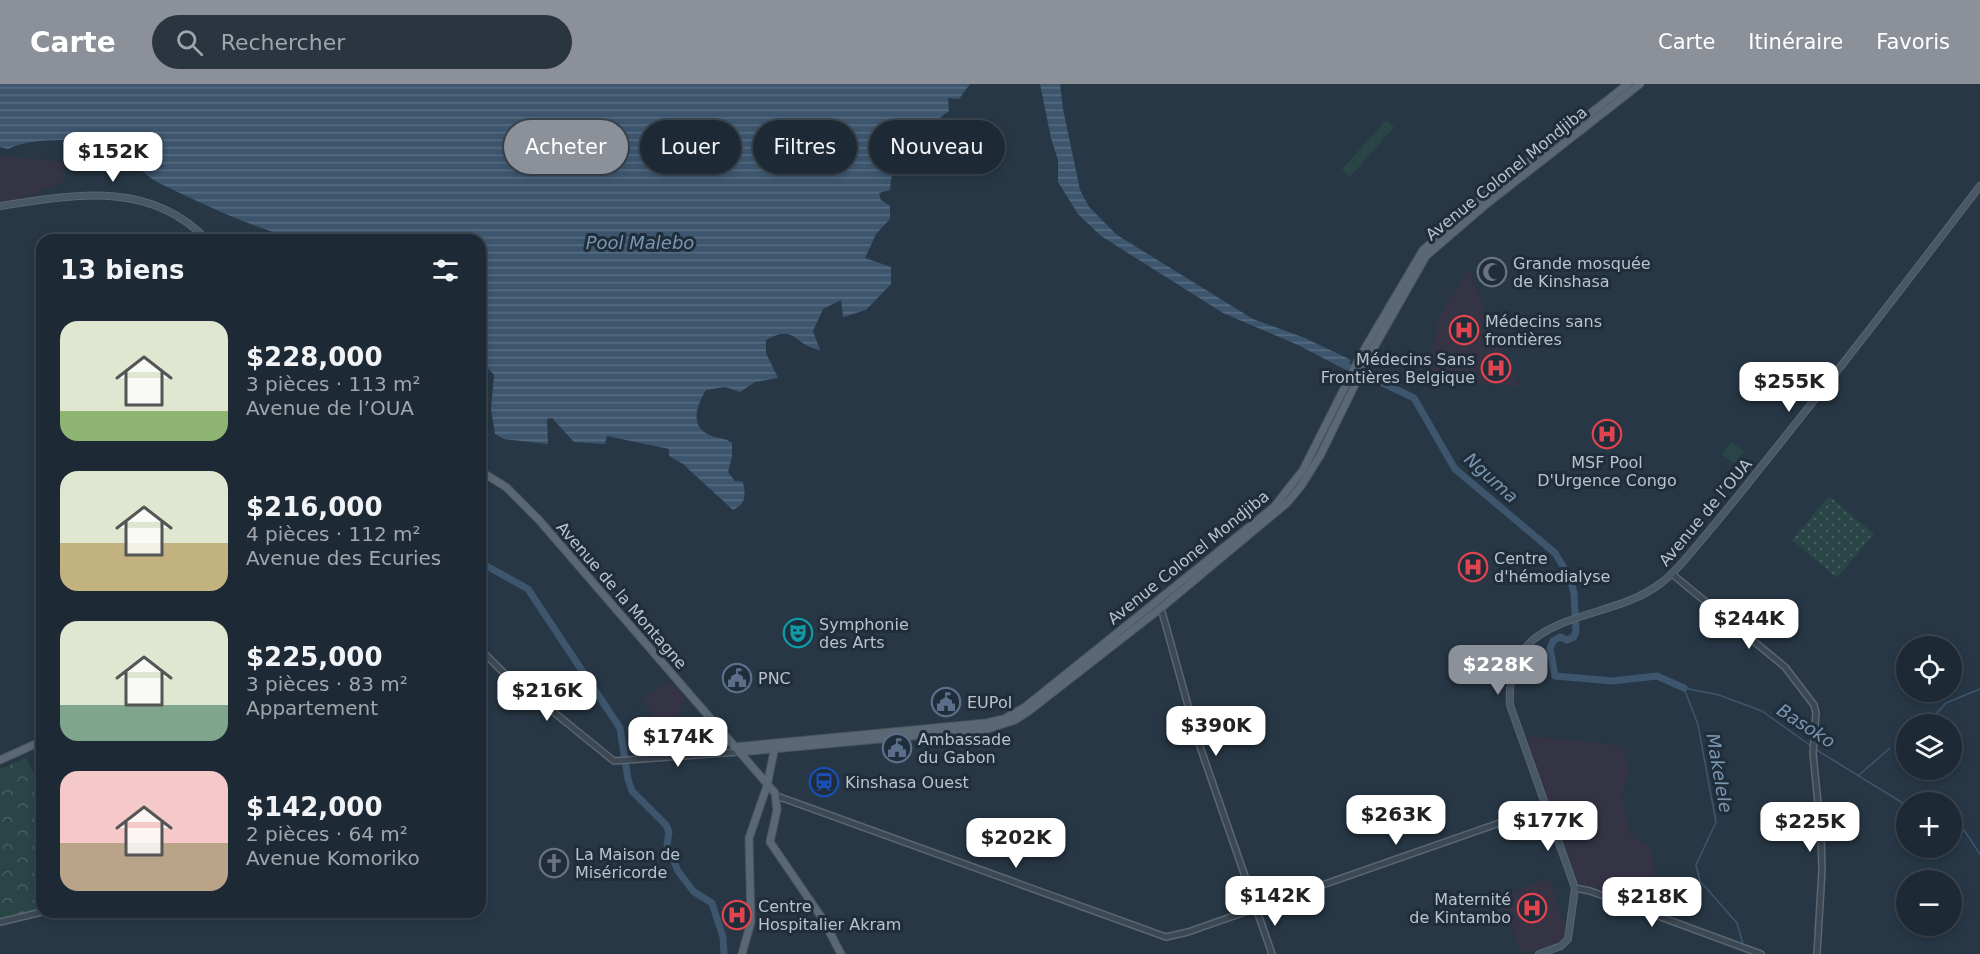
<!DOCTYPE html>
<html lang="fr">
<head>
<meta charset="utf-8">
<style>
	:root { --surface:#1d2934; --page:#2a3540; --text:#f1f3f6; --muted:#a0a6ac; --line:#3b454f; --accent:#8c9099 }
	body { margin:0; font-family:"DejaVu Sans",sans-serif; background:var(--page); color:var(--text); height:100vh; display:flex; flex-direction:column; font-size:22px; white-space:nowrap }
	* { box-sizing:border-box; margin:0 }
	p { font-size:20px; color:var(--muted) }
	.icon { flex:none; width:33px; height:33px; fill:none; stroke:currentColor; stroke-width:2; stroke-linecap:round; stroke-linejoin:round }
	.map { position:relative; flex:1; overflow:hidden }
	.side { position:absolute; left:36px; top:150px; width:450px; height:684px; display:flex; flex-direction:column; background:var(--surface); border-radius:18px; box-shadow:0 3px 9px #0003,0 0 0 2px var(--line) }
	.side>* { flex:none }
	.guide { position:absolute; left:504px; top:36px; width:570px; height:54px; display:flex; gap:12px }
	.controls { position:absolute; left:1896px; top:552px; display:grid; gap:12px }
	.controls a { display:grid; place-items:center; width:66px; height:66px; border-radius:50%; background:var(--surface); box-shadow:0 3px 9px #0003,0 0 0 2px var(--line); font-size:30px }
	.price { position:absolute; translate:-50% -51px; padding:0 14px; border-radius:12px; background:#fff; color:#222; font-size:20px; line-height:39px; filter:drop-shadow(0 2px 3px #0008) }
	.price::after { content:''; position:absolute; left:50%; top:36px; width:18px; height:14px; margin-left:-9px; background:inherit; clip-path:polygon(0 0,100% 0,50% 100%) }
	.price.current { background:var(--accent); color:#fff }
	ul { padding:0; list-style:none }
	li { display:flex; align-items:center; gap:18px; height:150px; padding:0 24px }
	li span { display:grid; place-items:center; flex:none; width:168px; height:120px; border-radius:18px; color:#555 }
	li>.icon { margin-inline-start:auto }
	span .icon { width:72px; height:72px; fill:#fffc; stroke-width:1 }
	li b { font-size:26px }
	h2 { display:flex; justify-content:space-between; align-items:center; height:72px; padding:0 24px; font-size:26px }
	.pill { padding:0 21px; border-radius:27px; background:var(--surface); box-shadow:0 3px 9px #0003,0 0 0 2px var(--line); font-size:21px; line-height:54px }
	.pill.current { background:var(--accent); color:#fff }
	header { display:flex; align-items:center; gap:36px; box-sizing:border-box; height:84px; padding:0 30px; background:var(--accent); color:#fff }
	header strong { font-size:28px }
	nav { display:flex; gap:33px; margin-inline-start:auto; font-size:21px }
	.search { width:420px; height:54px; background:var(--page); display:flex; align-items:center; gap:15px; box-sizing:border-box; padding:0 21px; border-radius:33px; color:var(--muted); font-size:22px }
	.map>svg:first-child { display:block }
	.medical { fill:#343445 }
	.grass { fill:url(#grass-dots) }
	.forest { fill:url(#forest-crowns) }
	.park { fill:#294546 }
	.water { fill:url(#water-rules) }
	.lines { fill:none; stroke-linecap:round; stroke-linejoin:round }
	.stream { stroke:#3d566e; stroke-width:1.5 }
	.river { stroke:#3d566e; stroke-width:7 }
	.tertiary-casing { stroke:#5a6671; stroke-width:8 }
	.secondary-casing { stroke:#5a6671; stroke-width:8 }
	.primary-casing { stroke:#485460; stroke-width:9 }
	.tertiary { stroke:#3c4854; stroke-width:5 }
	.secondary { stroke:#495867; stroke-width:6 }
	.primary { stroke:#5a6774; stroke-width:7 }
	.labels { text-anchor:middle; stroke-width:6; stroke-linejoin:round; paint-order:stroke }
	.street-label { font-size:16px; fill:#b9c3cd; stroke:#202d3a }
	.poi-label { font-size:16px; fill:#b9c3cd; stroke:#202d3a; text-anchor:start }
	.water-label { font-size:18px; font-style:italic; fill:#7996b1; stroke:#202d3a }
</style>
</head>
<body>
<header>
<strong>Carte</strong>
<div class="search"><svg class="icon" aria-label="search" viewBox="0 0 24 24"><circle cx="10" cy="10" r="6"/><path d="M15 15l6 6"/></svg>Rechercher</div>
<nav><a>Carte</a><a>Itinéraire</a><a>Favoris</a></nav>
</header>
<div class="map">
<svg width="1980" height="870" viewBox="0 0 1980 870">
	<defs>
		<pattern id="grass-dots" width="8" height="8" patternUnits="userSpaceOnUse" patternTransform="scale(1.5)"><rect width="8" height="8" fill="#294546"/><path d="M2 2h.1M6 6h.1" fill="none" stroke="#465e60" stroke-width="1.8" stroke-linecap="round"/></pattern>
		<pattern id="forest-crowns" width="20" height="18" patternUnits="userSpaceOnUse" patternTransform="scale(1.5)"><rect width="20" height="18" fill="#294546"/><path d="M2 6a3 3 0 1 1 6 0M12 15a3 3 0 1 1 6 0" fill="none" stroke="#465e60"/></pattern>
		<pattern id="water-rules" width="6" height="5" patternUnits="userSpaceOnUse" patternTransform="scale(1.5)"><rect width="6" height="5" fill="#3d566e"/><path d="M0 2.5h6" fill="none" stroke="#576d82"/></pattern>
	</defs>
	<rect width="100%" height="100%" fill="#273745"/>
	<!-- medical -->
	<g class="medical">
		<path d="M 0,71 L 63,78 L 64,97 L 33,111 L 0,119 Z"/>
		<path d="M 1469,185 L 1497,261 L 1501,264 L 1521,303 L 1427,294 L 1429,274 L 1440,231 Z"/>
		<path d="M 669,597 L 685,614 L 675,641 L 655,634 L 642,617 Z"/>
		<path d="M 1530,652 L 1621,662 L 1629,685 L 1622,712 L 1630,751 L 1651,764 L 1661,833 L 1578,798 L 1526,658 Z"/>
		<path d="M 1549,794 L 1567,849 L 1557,859 L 1522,870 L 1500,812 Z"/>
	</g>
	<!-- grass -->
	<path class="grass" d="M 1829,412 L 1874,450 L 1837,494 L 1792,456 Z"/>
	<!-- forest -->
	<path class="forest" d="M 26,674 L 42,706 L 42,826 L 0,836 L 0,685 Z"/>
	<!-- park -->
	<g class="park">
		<path d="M 1386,36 L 1394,43 L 1350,93 L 1342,85 Z"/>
		<path d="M 1731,358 L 1744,367 L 1734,380 L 1721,370 Z"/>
	</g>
	<!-- water -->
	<g class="water">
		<path d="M 0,0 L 970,0 L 959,15 L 948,14 L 949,27 C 942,32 933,40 924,44 C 903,51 903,44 890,67 L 894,73 L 890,106 L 879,109 L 881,116 L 890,122 L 890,135 L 876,150 L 865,174 L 891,183 L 891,200 L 866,226 L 843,233 L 841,216 L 823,225 L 813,247 L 820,266 C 793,261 796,239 766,256 L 766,269 L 778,294 L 755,298 L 740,308 L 725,303 L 706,306 C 696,322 688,346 715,353 C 722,355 725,354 732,359 L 732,372 L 728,388 L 735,397 L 743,398 C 746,412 746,419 733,426 L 683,380 L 669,372 L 669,365 L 607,352 L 605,360 L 574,358 L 552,334 L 547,335 L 548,360 L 504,355 L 495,350 L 491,325 L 494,291 L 480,276 L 480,156 L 300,156 C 251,143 204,121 159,99 C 144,92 134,76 120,68 C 95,53 33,52 8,65 L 0,63 Z"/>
		<path d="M 1040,0 L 1060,0 L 1063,25 L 1080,106 L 1089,123 L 1117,151 L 1253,235 L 1305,254 L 1351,276 L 1346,286 L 1298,261 L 1223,229 L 1101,152 L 1078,130 L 1058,98 L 1058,76 L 1051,54 Z"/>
	</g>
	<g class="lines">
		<!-- stream -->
		<g class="stream">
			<path d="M 1684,604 L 1698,641 L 1716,738 L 1696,781 L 1700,797 L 1737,839 L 1743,860"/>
			<path d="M 1684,604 L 1719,611 L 1762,627 L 1811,662"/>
			<path d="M 1927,640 L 1946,619 L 1980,605"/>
			<path d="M 1903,658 L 1906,657"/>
			<path d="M 1815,665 L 1906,721"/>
			<path d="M 1859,691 L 1890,664"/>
			<path d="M 1952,742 L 1964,746 L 1980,770"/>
		</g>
		<!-- river -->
		<g class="river">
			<path d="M 1339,278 L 1414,314 L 1455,385 L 1555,469 L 1570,494 L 1574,509 L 1576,547 L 1574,553 L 1567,556 L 1560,553 L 1553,557 L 1550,565 L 1555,592 L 1612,597 L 1657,592 L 1684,604"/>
			<path d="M 480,309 L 481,320"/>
			<path d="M 485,481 L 528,505 L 620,644 L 628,695 L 632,707 L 666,741 L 669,748 L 667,761 L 678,787 L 694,808 L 712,819 L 723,853 L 724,870"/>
		</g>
		<!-- tertiary casing -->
		<g class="tertiary-casing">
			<g id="tertiary">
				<path d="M 1672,490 L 1785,583 L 1814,621 L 1816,629 L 1813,669 L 1821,750 L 1822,786 L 1817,870"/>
				<path d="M 1161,524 L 1197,654 L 1272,870"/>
				<path d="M 480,565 L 524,609 L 551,626 L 614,677 L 739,668"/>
				<path d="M 777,712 L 1166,853 L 1188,848 L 1545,723"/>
				<path d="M 1575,804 L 1590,807 L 1761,870"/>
				<path d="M 0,838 L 42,828"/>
			</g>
		</g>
		<!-- secondary casing -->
		<g class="secondary-casing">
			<g id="secondary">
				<path d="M 0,122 C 72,111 150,95 207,156"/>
				<path d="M 1539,870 L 1561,862 L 1568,855 L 1575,804 L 1510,621 C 1504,522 1606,542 1661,499 C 1676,488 1687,473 1699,459 C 1721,433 1743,406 1765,378 C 1838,287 1909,195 1980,102"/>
			</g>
		</g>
		<!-- primary casing -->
		<g class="primary-casing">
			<g id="primary">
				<path d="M 480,387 L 506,403 L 539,436 L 775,709 L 777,726 L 770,758 L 824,837 L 841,870"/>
				<path d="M 734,663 L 986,639 L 1004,635 L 1025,623 L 1274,423 L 1303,386 L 1361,271 L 1423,166 L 1476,119 L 1628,0"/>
				<path d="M 739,668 L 988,645 L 1015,636 L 1029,627 L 1161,524 L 1287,419 L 1301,402 L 1321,370 L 1368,274 L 1426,172 L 1484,122 L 1640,0"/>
				<path d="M 0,676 L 42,657"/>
				<path d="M 742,870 L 751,838 L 749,754 L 767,702 L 775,662"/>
			</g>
		</g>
		<!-- tertiary -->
		<use href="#tertiary" class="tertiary"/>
		<!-- secondary -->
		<use href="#secondary" class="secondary"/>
		<!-- primary -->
		<use href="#primary" class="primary"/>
	</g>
	<!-- icons -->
	<defs>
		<g id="mosque-ring" transform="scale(1.5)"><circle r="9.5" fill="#202d3a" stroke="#6b7280" stroke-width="1.5"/><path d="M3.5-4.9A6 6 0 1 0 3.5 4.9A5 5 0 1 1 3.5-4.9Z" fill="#6b7280"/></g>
		<g id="hospital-ring" transform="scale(1.5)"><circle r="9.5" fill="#202d3a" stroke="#e0444e" stroke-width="1.5"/><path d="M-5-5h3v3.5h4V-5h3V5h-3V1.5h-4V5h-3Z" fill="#e0444e"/></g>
		<g id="theatre-ring" transform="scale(1.5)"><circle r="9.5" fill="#202d3a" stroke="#0f9aa8" stroke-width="1.5"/><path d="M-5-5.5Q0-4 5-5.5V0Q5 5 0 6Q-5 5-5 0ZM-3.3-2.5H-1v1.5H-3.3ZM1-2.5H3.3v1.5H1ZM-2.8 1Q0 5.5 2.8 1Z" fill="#0f9aa8"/></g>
		<g id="civic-ring" transform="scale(1.5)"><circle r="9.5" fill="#202d3a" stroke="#5c6f8a" stroke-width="1.5"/><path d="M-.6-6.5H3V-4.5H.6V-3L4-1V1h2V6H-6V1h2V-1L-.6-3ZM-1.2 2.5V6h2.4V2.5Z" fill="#5c6f8a"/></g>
		<g id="station-ring" transform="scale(1.5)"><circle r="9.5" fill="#202d3a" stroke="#1a4fb4" stroke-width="1.5"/><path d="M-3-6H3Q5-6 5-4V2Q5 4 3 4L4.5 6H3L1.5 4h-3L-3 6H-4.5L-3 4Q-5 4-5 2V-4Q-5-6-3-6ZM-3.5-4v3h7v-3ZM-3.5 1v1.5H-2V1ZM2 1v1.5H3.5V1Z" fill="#1a4fb4"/></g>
		<g id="church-ring" transform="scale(1.5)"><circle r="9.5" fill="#202d3a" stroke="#6b7280" stroke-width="1.5"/><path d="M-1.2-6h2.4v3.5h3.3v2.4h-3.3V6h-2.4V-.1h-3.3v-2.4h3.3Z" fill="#6b7280"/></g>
	</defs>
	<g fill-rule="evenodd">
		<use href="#mosque-ring" x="1492" y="188"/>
		<use href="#hospital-ring" x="1464" y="246"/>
		<use href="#hospital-ring" x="1496" y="284"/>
		<use href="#hospital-ring" x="1607" y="350"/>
		<use href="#hospital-ring" x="1473" y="483"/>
		<use href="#theatre-ring" x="798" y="549"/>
		<use href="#civic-ring" x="737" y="594"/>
		<use href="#civic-ring" x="946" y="618"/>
		<use href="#civic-ring" x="897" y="664"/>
		<use href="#station-ring" x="824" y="698"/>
		<use href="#church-ring" x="554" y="779"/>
		<use href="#hospital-ring" x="1532" y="824"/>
		<use href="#hospital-ring" x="737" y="831"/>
	</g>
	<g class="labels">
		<!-- street labels -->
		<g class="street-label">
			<text transform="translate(1506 89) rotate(-39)" y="6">Avenue Colonel Mondjiba</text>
			<text transform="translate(1705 428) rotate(-50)" y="6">Avenue de l’OUA</text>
			<text transform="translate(1188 473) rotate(-39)" y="6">Avenue Colonel Mondjiba</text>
			<text transform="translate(622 511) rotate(49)" y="6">Avenue de la Montagne</text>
		</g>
		<!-- poi labels -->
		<g class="poi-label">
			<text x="1513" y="185">Grande mosquée<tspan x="1513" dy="18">de Kinshasa</tspan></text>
			<text x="1485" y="243">Médecins sans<tspan x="1485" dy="18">frontières</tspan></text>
			<text x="1475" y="281" text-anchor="end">Médecins Sans<tspan x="1475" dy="18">Frontières Belgique</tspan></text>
			<text x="1607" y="384" text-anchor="middle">MSF Pool<tspan x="1607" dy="18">D'Urgence Congo</tspan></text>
			<text x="1494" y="480">Centre<tspan x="1494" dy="18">d'hémodialyse</tspan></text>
			<text x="819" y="546">Symphonie<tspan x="819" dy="18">des Arts</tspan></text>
			<text x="758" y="600">PNC</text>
			<text x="967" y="624">EUPol</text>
			<text x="918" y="661">Ambassade<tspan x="918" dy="18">du Gabon</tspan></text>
			<text x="845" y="704">Kinshasa Ouest</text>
			<text x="575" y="776">La Maison de<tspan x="575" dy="18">Miséricorde</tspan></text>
			<text x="1511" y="821" text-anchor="end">Maternité<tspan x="1511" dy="18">de Kintambo</tspan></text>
			<text x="758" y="828">Centre<tspan x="758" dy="18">Hospitalier Akram</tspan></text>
		</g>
		<!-- water labels -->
		<g class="water-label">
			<text x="640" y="165">Pool Malebo</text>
			<text transform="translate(1491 394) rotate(42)" y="6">Nguma</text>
			<text transform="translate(1806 642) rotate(33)" y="6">Basoko</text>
			<text transform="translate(1719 689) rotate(80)" y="6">Makelele</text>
		</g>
	</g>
</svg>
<div class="controls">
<a><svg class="icon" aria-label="locate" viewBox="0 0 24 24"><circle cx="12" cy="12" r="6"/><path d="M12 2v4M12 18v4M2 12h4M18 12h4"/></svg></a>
<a><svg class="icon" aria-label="layers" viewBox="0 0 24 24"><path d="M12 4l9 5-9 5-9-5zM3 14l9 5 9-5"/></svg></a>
<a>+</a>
<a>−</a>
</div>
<b class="price" style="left:113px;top:99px">$152K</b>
<b class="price" style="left:1789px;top:329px">$255K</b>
<b class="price" style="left:1749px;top:566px">$244K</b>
<b class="price current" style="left:1498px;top:612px">$228K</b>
<b class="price" style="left:547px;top:638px">$216K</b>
<b class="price" style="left:1216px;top:673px">$390K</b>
<b class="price" style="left:678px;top:684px">$174K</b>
<b class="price" style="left:1396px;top:762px">$263K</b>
<b class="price" style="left:1548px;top:768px">$177K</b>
<b class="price" style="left:1810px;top:769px">$225K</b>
<b class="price" style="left:1016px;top:785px">$202K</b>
<b class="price" style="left:1275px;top:843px">$142K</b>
<b class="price" style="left:1652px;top:844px">$218K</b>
<div class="guide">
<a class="pill current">Acheter</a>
<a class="pill">Louer</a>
<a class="pill">Filtres</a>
<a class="pill">Nouveau</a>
</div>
<section class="side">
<h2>13 biens<svg class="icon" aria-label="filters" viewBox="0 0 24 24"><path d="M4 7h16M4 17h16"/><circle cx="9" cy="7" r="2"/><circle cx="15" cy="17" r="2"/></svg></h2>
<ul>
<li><span style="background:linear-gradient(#dfe7d0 75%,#8fb573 0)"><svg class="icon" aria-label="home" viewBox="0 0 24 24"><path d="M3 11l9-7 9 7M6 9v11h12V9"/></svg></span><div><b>$228,000</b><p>3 pièces · 113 m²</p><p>Avenue de l’OUA</p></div></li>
<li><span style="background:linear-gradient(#dfe7d0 60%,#c2b280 0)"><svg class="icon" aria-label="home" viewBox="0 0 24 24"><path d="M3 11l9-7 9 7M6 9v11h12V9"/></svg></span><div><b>$216,000</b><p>4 pièces · 112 m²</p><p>Avenue des Ecuries</p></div></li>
<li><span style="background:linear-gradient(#dfe7d0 70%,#7fa58c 0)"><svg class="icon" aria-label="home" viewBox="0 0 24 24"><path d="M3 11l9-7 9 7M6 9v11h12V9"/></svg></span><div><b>$225,000</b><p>3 pièces · 83 m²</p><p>Appartement</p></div></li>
<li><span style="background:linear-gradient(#f6c9c9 60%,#b9a48a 0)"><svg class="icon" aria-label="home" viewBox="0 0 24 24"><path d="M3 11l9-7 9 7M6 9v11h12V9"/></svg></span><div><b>$142,000</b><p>2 pièces · 64 m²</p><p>Avenue Komoriko</p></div></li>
</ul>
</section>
</div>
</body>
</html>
